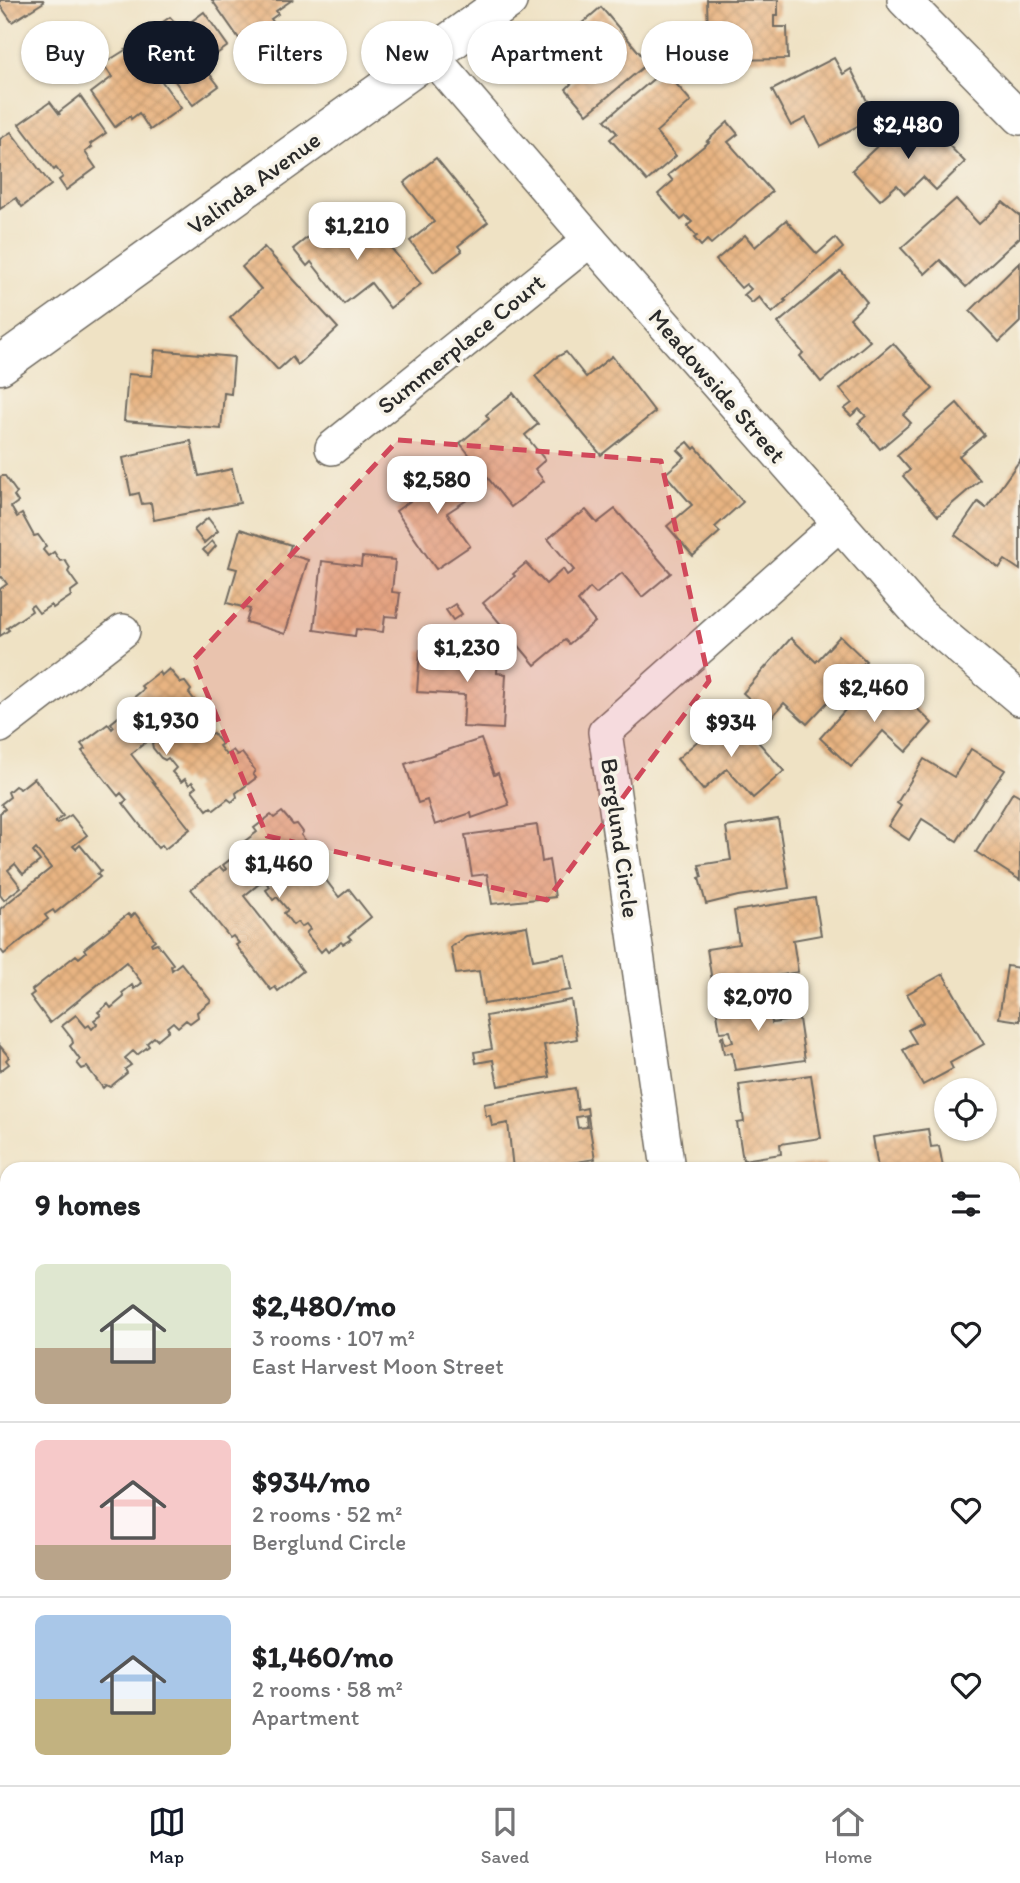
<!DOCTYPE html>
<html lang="en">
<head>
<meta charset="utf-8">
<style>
	:root { --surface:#fff; --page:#f6f6f6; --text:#202124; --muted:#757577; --line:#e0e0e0; --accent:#111827 }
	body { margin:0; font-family:Itim,sans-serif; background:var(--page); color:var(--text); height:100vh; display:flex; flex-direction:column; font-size:26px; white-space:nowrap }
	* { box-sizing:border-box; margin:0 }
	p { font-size:23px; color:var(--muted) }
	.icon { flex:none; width:38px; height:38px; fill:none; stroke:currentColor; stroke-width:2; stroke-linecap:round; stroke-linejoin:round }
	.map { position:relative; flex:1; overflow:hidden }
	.sheet { position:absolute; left:0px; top:1162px; width:1020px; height:623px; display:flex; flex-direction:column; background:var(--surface); border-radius:21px 21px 0 0; box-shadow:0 2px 5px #0004 }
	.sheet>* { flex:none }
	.hud { position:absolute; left:21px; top:21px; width:978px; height:63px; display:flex; gap:14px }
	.tools { position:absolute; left:934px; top:1078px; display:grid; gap:14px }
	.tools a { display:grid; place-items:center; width:63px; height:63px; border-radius:50%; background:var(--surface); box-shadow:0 2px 5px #0004; font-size:35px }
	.price { position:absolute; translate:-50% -60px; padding:0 16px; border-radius:14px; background:#fff; color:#222; font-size:23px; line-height:46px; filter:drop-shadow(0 2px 4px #0008) }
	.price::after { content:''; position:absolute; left:50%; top:42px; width:21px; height:16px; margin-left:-10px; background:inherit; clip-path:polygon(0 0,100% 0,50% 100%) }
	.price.active { background:var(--accent); color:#fff }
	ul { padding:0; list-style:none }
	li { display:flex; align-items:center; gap:21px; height:175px; padding:0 35px }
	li+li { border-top:2px solid var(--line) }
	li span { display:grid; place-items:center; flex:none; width:196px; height:140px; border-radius:10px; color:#555 }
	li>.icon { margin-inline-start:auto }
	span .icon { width:84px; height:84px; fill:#fffc; stroke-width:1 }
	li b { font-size:30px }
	h2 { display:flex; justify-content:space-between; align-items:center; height:84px; padding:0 35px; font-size:30px }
	.tag { padding:0 24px; border-radius:32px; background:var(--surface); box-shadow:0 2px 5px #0004; font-size:24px; line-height:63px }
	.tag.active { background:var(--accent); color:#fff }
	.tab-bar { display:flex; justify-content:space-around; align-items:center; height:98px; border-top:2px solid var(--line); background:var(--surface); font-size:19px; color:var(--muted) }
	.tab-bar a { display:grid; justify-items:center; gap:4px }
	.tab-bar .active { color:var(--accent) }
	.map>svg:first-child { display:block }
	.building { fill:url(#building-cross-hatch) }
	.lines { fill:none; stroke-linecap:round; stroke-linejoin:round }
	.minor-casing { stroke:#706b61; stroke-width:36 }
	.secondary-casing { stroke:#706b61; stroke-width:41 }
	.minor { stroke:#fff; stroke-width:33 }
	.secondary { stroke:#fff; stroke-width:38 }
	.marked { fill:#d1495b; fill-opacity:0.2; stroke:#d1495b; stroke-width:5; stroke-dasharray:14 9; stroke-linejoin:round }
	.labels { text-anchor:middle; stroke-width:7; stroke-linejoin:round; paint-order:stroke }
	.street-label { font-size:24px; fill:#2b2b2b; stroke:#f7f3e8 }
</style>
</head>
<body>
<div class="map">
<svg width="1020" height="1785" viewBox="0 0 1020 1785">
	<defs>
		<pattern id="building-cross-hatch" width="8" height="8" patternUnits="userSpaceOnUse" patternTransform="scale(1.75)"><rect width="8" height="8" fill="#e8b482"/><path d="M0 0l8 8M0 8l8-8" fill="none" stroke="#c79b70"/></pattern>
	</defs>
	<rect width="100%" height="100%" fill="#f7f3e8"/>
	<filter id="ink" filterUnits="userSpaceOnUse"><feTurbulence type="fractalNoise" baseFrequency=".0143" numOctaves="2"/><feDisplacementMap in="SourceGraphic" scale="14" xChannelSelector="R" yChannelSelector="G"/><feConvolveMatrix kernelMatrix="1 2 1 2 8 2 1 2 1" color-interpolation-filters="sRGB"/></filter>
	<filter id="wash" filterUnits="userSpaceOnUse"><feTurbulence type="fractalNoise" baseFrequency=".00686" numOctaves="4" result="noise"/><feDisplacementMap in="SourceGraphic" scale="28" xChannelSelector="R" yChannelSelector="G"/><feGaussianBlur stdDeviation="1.57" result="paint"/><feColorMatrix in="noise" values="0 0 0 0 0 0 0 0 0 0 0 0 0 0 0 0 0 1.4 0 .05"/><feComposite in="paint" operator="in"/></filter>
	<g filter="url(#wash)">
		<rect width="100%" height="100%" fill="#efe2c4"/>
		<g id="blocks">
			<!-- building -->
			<g class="building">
				<path d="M 0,0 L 43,0 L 44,2 L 12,22 L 0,5 Z"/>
				<path d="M 212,0 L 292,0 L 276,11 L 278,14 L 271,19 L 283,35 L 252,57 Z"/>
				<path d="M 707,0 L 778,0 L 778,15 L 774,15 L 774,27 L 787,27 L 788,59 L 727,60 L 726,31 L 708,31 Z"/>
				<path d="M 601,7 L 648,63 L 587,114 L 566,89 L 575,80 L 569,73 L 559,81 L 551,71 L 558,66 L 547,53 Z"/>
				<path d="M 204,12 L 228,46 L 205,62 L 211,71 L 209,73 L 219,86 L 193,105 L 182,91 L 143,36 L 170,17 L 181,29 Z"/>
				<path d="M 135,44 L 181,108 L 150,130 L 139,113 L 131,119 L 130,116 L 115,127 L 91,93 L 112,77 L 103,64 Z"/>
				<path d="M 834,58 L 843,74 L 851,69 L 875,117 L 820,146 L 806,118 L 791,126 L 772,90 Z"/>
				<path d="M 664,70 L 691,101 L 656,132 L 676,156 L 647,181 L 610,139 L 617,133 L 605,120 Z"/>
				<path d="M 80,96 L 106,133 L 90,144 L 92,147 L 85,152 L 96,168 L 66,190 L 59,180 L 63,177 L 56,168 L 54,170 L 19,124 L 50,102 L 60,115 L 59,112 Z"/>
				<path d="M 908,117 L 922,131 L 929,124 L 940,136 L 938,137 L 933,132 L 928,136 L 934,143 L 941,137 L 965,162 L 936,190 L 923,177 L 905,194 L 897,185 L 880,200 L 852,170 Z"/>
				<path d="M 728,122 L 738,134 L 728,142 L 772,192 L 711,244 L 707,240 L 701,246 L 694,238 L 697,236 L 687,226 L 692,222 L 686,216 L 681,220 L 658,194 L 673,181 L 668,175 L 709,142 L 707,141 Z"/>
				<path d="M 11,132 L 51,185 L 22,207 L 16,198 L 0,209 L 0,139 Z"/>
				<path d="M 436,158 L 488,222 L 458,246 L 462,251 L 434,272 L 410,241 L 434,222 L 404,183 Z"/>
				<path d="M 956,199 L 979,224 L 1003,202 L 1020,216 L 1020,237 L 966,287 L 940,260 L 925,274 L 901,248 Z"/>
				<path d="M 363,217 L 366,218 L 421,284 L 390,308 L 371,283 L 344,304 L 311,262 L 307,266 L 293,249 L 331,219 L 344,236 L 347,234 L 345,231 L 351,227 L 353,229 L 359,224 L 357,221 Z"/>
				<path d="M 786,220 L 817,254 L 835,238 L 843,248 L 784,300 L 786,301 L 772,313 L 759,297 L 752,303 L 744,295 L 751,289 L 746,284 L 741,288 L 716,260 L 745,235 L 755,247 Z"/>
				<path d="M 264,247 L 338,328 L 298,365 L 292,357 L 278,370 L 230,318 L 261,289 L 242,267 Z"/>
				<path d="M 1020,262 L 1020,322 L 999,342 L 970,311 Z"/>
				<path d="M 841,271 L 867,302 L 850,318 L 870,341 L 821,382 L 800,356 L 803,353 L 778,323 Z"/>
				<path d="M 893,343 L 933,389 L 903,415 L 911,423 L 880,449 L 858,423 L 866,416 L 859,409 L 851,416 L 844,409 L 852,403 L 840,389 Z"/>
				<path d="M 155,350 L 234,357 L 231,394 L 224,393 L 221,429 L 124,421 L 128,374 L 152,376 Z"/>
				<path d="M 566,352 L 586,377 L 612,356 L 655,412 L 601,455 L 535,376 L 555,358 Z"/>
				<path d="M 513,393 L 538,424 L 525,435 L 545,460 L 535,469 L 544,481 L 511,507 L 460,443 L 489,419 L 486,415 Z"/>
				<path d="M 957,403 L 984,435 L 959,456 L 980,480 L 938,516 L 903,476 L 910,470 L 897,455 Z"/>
				<path d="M 191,441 L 199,476 L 232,469 L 240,503 L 154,520 L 151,503 L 142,504 L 139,493 L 131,495 L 123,458 L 140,454 L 140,452 Z"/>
				<path d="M 688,442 L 694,449 L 696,447 L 743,502 L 715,527 L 720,532 L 693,556 L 667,526 L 692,505 L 665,474 L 685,457 L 678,450 Z"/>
				<path d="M 1020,460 L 1020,570 L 1005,560 L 999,568 L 955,535 L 978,502 L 986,508 Z"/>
				<path d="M 450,463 L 473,496 L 447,513 L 470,546 L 436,569 L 396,511 L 410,501 L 405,494 L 413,488 L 420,498 L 429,491 L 423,482 Z"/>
				<path d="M 2,476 L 5,476 L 17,493 L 14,496 L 18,502 L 11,507 L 17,517 L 22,514 L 34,536 L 38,535 L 46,546 L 43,550 L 48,556 L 54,552 L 60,561 L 65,560 L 70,568 L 68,572 L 78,586 L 70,592 L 71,596 L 53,608 L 51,605 L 39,613 L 33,605 L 30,607 L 32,611 L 7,628 L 9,630 L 0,636 L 0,589 L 7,584 L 2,577 L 0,578 L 0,477 Z"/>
				<path d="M 615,509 L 671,573 L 642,597 L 622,573 L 596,594 L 590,588 L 578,601 L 595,622 L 569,644 L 565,640 L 535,665 L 483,603 L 515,576 L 513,574 L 526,563 L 546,584 L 563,569 L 567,575 L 574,570 L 548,539 L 578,514 L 579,515 L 586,510 L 597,523 Z"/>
				<path d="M 208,518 L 218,531 L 204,543 L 194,530 Z"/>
				<path d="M 240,529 L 291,545 L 288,554 L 308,560 L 285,634 L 246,622 L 250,609 L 227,603 L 237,569 L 229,567 Z"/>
				<path d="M 212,541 L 216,546 L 208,555 L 203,550 Z"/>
				<path d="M 362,557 L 395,560 L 392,592 L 400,593 L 397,617 L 385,616 L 383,632 L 356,629 L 355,636 L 314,630 L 322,561 L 361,566 Z"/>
				<path d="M 455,604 L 462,614 L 453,620 L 446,610 Z"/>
				<path d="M 840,636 L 866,661 L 807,724 L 784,703 L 771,718 L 743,693 L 791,638 L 816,662 Z"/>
				<path d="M 420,650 L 498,655 L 497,673 L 506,674 L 503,729 L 463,727 L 465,695 L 417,692 Z"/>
				<path d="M 169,669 L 181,683 L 185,682 L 191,690 L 189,693 L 196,702 L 190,707 L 194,712 L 199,711 L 208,722 L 205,725 L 209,733 L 210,734 L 213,733 L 222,744 L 219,746 L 226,755 L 233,750 L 237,755 L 242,753 L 255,770 L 253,774 L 256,778 L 236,793 L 237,797 L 232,802 L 228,799 L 214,810 L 211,807 L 207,810 L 192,790 L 196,787 L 192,782 L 189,785 L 185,779 L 181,782 L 172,772 L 176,768 L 168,758 L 165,760 L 161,758 L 153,748 L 152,743 L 154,742 L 151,738 L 131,754 L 190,829 L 165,849 L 162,845 L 158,848 L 123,803 L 127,800 L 121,793 L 118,796 L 82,751 L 85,749 L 81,744 L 108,724 L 112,729 L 114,727 L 111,723 L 132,706 L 135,710 L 138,708 L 132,699 L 144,689 L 141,686 L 159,672 L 161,676 Z"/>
				<path d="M 873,679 L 902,704 L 907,699 L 932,723 L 906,752 L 883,731 L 851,767 L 820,738 Z"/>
				<path d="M 737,718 L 784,771 L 753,798 L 727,769 L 703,790 L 677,759 L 717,724 L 723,730 Z"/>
				<path d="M 481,739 L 494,775 L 498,773 L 509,805 L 472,818 L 471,813 L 435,825 L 427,800 L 418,803 L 405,764 Z"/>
				<path d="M 971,749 L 1005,770 L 985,799 L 984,798 L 957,841 L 922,819 L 909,840 L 888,826 L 901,806 L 897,803 L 924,759 L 954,777 Z"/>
				<path d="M 34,778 L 63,816 L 55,822 L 57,824 L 71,815 L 87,835 L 73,846 L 76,849 L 80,845 L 101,871 L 97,874 L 100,877 L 55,913 L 53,910 L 45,915 L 48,919 L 4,954 L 0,949 L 0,909 L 51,868 L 36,849 L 33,852 L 40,861 L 23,874 L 15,864 L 8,870 L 21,887 L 4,900 L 0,895 L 0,813 L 5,809 L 1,804 L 10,797 L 8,792 L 15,786 L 20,789 Z"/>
				<path d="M 1013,792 L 1020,796 L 1020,880 L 976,852 Z"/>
				<path d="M 282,812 L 293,825 L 297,824 L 303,832 L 301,835 L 308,844 L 302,849 L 307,854 L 311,852 L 320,864 L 318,868 L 322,875 L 339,897 L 349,889 L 371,917 L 348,936 L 351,939 L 343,944 L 341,942 L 328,952 L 325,948 L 321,952 L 306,933 L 310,929 L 306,924 L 301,927 L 297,922 L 293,925 L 284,913 L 288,910 L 277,897 L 273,900 L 266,890 L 270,887 L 264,880 L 244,896 L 303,971 L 278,991 L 275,987 L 271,990 L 236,945 L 239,943 L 233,936 L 230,938 L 191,889 L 220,867 L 224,871 L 226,869 L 223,865 L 245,848 L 249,852 L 252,850 L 245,841 L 257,832 L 254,828 L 271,815 L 274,818 Z"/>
				<path d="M 778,819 L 789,888 L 738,896 L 706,904 L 699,878 L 702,877 L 699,865 L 731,860 L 726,827 Z"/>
				<path d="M 537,825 L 542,862 L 549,860 L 555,897 L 492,904 L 487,874 L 472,876 L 465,835 Z"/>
				<path d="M 815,898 L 821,935 L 793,940 L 798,972 L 713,988 L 707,949 L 739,944 L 734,911 Z"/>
				<path d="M 135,913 L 155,940 L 151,943 L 152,945 L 157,943 L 173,964 L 171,966 L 172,970 L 181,963 L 211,1001 L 197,1012 L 198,1017 L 190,1023 L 186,1020 L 178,1027 L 173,1022 L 167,1027 L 169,1030 L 157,1040 L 154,1037 L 147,1043 L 149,1046 L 137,1055 L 133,1051 L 125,1058 L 131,1065 L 125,1069 L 127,1073 L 110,1087 L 106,1085 L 103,1088 L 87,1067 L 82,1069 L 77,1063 L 80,1060 L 70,1046 L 73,1043 L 72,1039 L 62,1026 L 76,1015 L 86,1027 L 89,1025 L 92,1029 L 97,1024 L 94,1020 L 101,1015 L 98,1012 L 108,1004 L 111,1008 L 124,997 L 122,993 L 132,985 L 134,989 L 142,983 L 126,962 L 50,1023 L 30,996 L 34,993 L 32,990 L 76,955 L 79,958 L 86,952 L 84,949 L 128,914 L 131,917 Z"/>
				<path d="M 527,926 L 533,960 L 565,954 L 571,990 L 484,1004 L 479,971 L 456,974 L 451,947 L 466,936 Z"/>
				<path d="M 1007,966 L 1020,968 L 1020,1021 L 999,1018 Z"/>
				<path d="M 943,974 L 984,1044 L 950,1063 L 953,1069 L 923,1085 L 903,1050 L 916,1043 L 908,1030 L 923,1022 L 907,994 Z"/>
				<path d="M 766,993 L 772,1023 L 799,1019 L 805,1060 L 735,1070 L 732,1053 L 724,1054 L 721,1037 L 723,1036 L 725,1044 L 733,1042 L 730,1031 L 720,1032 L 715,1000 Z"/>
				<path d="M 571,1000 L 577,1039 L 544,1045 L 550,1077 L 498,1086 L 493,1060 L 476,1063 L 474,1052 L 492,1049 L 486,1016 Z"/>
				<path d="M 0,1046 L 9,1057 L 6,1060 L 9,1064 L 0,1071 Z"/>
				<path d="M 811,1075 L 821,1138 L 780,1144 L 781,1154 L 743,1160 L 737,1123 L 744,1122 L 739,1085 Z"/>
				<path d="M 575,1088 L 578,1110 L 587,1108 L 588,1115 L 576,1117 L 578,1128 L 587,1127 L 586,1117 L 588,1117 L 595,1159 L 535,1169 L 513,1169 L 508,1123 L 492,1126 L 490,1116 L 486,1116 L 484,1104 Z"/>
				<path d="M 928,1129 L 931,1147 L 939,1146 L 943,1167 L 951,1166 L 951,1169 L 878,1169 L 873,1137 Z"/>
				<path d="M 826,1163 L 827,1169 L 793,1169 L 793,1167 Z"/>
				<path d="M 2,1273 L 7,1277 L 7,1347 L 2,1344 L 4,1340 L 0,1337 L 0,1276 Z"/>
				<path d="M 1013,1360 L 1020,1361 L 1020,1401 L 1013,1400 Z"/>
				<path d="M 0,1373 L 7,1378 L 7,1425 L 0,1420 Z"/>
				<path d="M 0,1477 L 7,1482 L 7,1496 L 0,1506 Z"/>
				<path d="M 1019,1550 L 1020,1550 L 1020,1629 L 1013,1627 L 1013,1601 L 1018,1570 L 1015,1570 Z"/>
				<path d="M 0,1754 L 7,1758 L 7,1778 L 53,1778 L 50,1785 L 0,1785 Z"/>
				<path d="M 193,1778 L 228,1778 L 237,1785 L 187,1785 Z"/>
				<path d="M 307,1778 L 358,1778 L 351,1785 L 301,1785 Z"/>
				<path d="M 510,1778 L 567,1778 L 565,1780 L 570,1785 L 516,1785 Z"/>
				<path d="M 947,1778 L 978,1778 L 976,1785 L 946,1785 Z"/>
			</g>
		</g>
	</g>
	<g filter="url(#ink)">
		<use href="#blocks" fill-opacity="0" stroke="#706b61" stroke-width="2"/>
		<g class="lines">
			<!-- minor casing -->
			<g class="minor-casing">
				<g id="minor">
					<path d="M 904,0 L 1020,118"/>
					<path d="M 432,56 L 590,240 L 920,615 L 1020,699"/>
					<path d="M 332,448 L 590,240"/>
					<path d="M 0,726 L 123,631"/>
					<path d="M 668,1169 L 605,732 L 838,525"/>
					<path d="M 1015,1295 L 1020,1268"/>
					<path d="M 0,1690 L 7,1695"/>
					<path d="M 1013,1703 L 1020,1704"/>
					<path d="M 746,1785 L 755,1778"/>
				</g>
			</g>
			<!-- secondary casing -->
			<g class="secondary-casing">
				<path id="secondary" d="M 0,365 L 508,0"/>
			</g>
			<!-- minor -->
			<use href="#minor" class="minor"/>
			<!-- secondary -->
			<use href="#secondary" class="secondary"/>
		</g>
	</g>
	<!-- marked area -->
	<path class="marked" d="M 398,440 L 661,461 L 709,681 L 547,900 L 267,836 L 193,660 Z"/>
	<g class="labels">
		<!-- street labels -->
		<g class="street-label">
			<text transform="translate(254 183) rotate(-36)" y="8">Valinda Avenue</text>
			<text transform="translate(461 344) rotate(-39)" y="8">Summerplace Court</text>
			<text transform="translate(717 386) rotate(49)" y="8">Meadowside Street</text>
			<text transform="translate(620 838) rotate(82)" y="8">Berglund Circle</text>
		</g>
	</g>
</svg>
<div class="tools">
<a><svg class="icon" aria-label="locate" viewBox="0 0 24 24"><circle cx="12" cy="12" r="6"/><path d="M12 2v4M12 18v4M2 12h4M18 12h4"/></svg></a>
</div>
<b class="price active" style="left:908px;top:161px">$2,480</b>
<b class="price" style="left:357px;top:262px">$1,210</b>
<b class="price" style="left:437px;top:516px">$2,580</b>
<b class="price" style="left:467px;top:684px">$1,230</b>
<b class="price" style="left:874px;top:724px">$2,460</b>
<b class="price" style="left:166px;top:757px">$1,930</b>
<b class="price" style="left:731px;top:759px">$934</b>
<b class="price" style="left:279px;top:900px">$1,460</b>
<b class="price" style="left:758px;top:1033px">$2,070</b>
<div class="hud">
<a class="tag">Buy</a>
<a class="tag active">Rent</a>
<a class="tag">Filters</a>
<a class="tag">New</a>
<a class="tag">Apartment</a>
<a class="tag">House</a>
</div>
<section class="sheet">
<h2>9 homes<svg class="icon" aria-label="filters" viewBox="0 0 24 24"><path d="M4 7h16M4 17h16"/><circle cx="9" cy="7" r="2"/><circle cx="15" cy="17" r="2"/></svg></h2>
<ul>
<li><span style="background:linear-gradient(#dfe7d0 60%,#b9a48a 0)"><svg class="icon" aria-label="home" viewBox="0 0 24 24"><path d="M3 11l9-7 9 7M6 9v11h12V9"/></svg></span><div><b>$2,480/mo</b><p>3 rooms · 107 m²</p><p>East Harvest Moon Street</p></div><svg class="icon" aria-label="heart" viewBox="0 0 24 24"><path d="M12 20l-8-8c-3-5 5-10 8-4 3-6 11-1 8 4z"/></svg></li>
<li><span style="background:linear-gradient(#f6c9c9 75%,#b9a48a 0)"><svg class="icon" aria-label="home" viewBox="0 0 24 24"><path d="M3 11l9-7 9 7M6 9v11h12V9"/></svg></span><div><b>$934/mo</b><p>2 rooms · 52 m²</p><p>Berglund Circle</p></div><svg class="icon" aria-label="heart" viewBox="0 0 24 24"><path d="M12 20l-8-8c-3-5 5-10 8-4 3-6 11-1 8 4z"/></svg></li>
<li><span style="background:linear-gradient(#a9c7e8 60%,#c2b280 0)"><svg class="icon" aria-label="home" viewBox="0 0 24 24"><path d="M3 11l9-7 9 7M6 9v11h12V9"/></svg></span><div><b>$1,460/mo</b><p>2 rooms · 58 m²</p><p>Apartment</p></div><svg class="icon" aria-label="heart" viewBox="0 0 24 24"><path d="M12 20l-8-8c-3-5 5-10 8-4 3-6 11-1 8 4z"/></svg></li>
</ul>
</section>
</div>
<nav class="tab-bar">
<a class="active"><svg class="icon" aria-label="map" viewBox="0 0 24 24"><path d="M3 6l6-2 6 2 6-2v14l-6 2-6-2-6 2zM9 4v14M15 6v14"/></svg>Map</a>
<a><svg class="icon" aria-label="saved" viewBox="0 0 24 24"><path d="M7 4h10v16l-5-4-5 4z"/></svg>Saved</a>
<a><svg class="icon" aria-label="home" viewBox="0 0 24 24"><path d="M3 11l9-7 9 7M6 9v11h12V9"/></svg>Home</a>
</nav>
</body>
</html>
